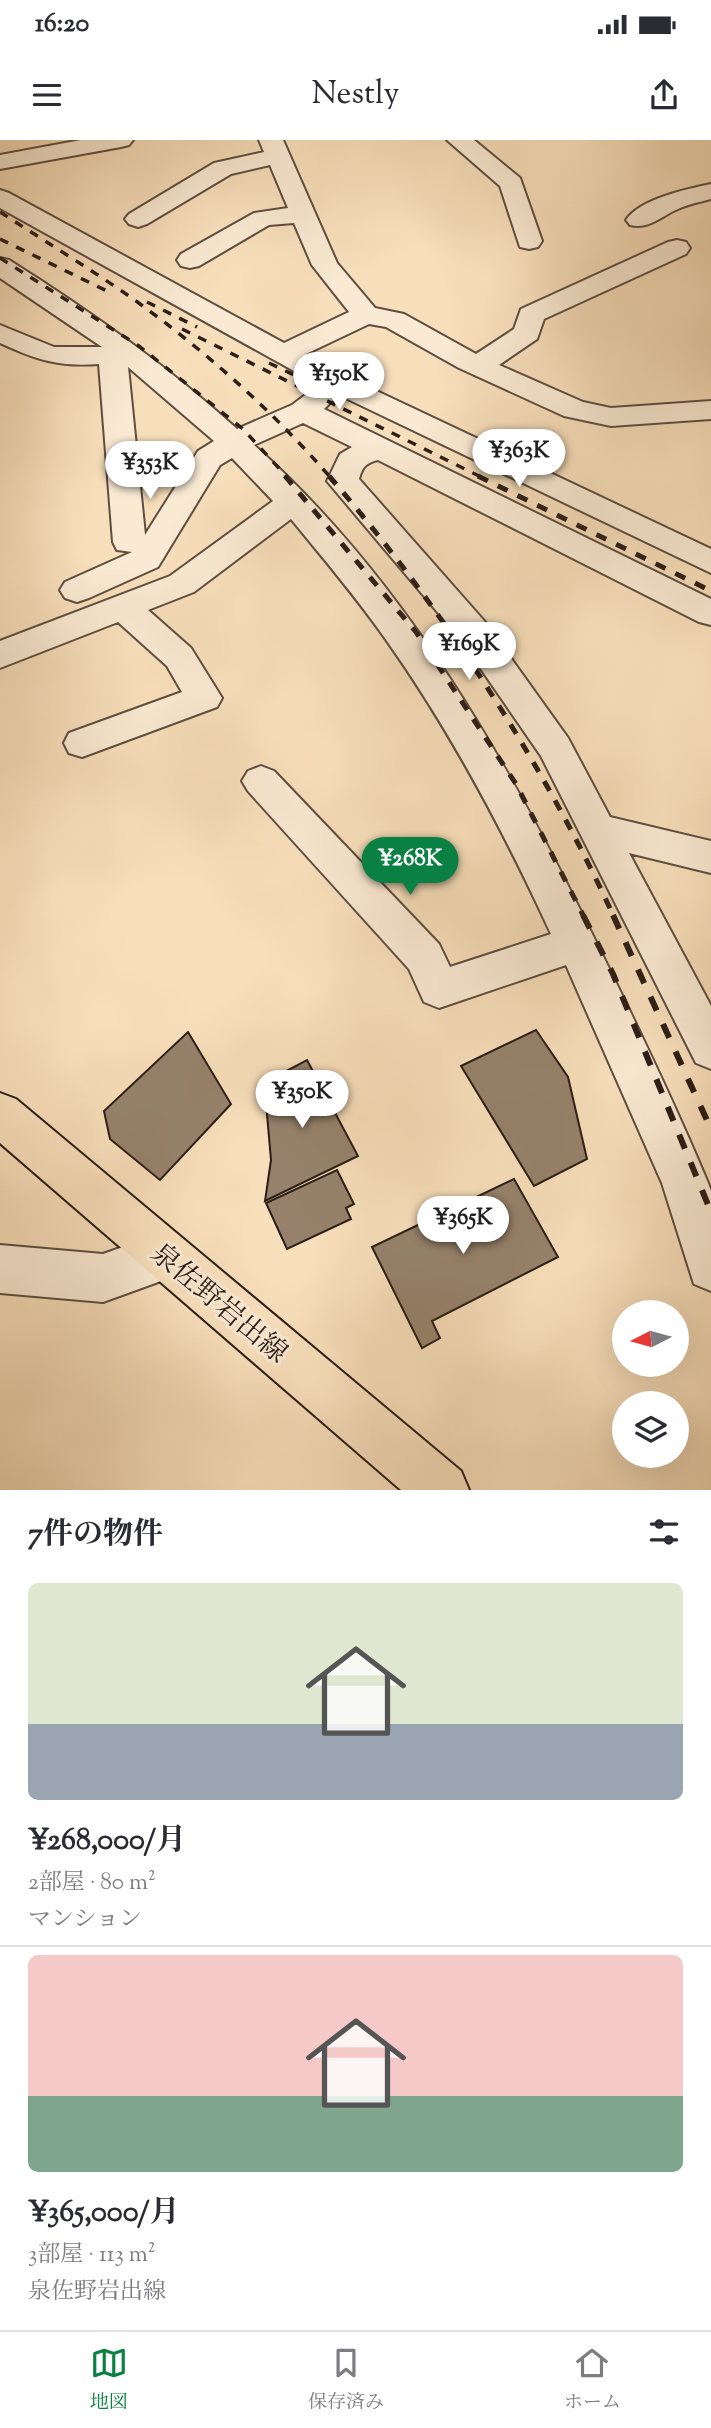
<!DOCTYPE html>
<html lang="ja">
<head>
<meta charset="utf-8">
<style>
	:root { --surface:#fff; --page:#f7f7f7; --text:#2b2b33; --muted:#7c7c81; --line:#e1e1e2; --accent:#0b8043 }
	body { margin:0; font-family:"Sorts Mill Goudy","Noto Serif JP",serif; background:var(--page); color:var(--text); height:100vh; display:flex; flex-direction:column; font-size:26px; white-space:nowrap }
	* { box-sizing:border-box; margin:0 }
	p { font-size:23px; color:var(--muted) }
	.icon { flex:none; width:38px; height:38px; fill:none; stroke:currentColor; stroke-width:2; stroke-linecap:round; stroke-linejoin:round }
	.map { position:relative; height:1350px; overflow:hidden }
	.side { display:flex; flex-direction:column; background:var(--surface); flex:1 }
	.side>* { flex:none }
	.needle { width:46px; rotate:264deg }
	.fabs { position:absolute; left:612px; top:1160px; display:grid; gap:14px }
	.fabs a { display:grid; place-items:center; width:77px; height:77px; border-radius:50%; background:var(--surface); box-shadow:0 7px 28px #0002; font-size:35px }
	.price { position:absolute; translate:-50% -60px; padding:0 16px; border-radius:24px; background:#fff; color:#222; font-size:23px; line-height:46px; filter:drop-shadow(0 2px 4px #0008) }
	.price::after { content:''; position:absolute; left:50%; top:42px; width:21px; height:16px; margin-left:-10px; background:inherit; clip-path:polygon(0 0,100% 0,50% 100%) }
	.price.selected { background:var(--accent); color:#fff }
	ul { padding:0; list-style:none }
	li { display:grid; align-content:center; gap:14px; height:371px; padding:0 28px }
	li+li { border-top:2px solid var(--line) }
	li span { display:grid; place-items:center; height:217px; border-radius:10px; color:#555 }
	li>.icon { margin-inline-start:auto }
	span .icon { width:126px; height:126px; fill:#fffc; stroke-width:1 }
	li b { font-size:30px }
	h2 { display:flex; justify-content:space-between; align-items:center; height:84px; padding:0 28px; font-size:30px }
	.status { display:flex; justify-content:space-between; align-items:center; height:49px; padding:0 35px; background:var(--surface); direction:ltr }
	.status svg { height:19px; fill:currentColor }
	header { display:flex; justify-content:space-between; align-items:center; height:91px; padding:0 28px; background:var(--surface); font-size:32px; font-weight:600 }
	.tab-bar { display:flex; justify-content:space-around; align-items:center; height:98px; border-top:2px solid var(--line); background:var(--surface); font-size:19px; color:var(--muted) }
	.tab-bar a { display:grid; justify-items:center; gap:4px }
	.tab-bar .selected { color:var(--accent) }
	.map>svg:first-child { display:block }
	.building { fill:#96826c; stroke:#2b1d17; stroke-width:2 }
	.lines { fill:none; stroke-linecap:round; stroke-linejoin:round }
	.minor-casing { stroke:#5e4e40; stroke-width:4 }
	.major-casing { stroke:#2b1d17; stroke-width:4 }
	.minor { fill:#faead3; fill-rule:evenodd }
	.major { fill:#f8dfbb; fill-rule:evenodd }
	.rail-far2 { stroke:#2b1d17; stroke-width:3.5; stroke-dasharray:9 9; stroke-linecap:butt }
	.rail-far1 { stroke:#2b1d17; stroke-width:5; stroke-dasharray:11 11; stroke-linecap:butt }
	.rail { stroke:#2b1d17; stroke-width:6; stroke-dasharray:15 15; stroke-linecap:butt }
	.labels { text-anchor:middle; stroke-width:6; stroke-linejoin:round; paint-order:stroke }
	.near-street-label { font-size:28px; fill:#2b1d17; stroke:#faead3 }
</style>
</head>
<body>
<div class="status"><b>16:20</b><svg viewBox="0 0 49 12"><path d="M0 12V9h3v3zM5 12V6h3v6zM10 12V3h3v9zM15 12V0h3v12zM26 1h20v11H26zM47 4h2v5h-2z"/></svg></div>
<header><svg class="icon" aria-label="menu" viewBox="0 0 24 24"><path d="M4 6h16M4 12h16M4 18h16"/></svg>Nestly<svg class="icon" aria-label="share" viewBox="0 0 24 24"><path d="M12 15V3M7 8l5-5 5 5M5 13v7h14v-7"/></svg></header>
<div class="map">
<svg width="711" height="1350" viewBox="0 0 711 1350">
	<rect width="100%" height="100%" fill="#f8dfbb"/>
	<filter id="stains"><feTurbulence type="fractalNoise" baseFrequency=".00286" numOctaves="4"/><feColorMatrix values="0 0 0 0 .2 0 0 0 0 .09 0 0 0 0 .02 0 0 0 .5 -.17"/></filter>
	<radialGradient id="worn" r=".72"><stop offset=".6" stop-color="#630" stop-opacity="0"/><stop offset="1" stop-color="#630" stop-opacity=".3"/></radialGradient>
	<!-- building -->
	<g class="building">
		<path d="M 536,890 L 568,937 L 587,1019 L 534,1046 L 461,926 Z"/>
		<path d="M 188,892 L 231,964 L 160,1040 L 110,999 L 104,971 Z"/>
		<path d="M 307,920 L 358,1016 L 265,1061 L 271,1020 L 266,963 L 258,946 Z"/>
		<path d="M 337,1030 L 354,1064 L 346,1068 L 351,1079 L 287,1109 L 266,1063 Z"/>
		<path d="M 514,1039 L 558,1117 L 432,1181 L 440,1198 L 422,1208 L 372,1107 Z"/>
	</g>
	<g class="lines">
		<!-- minor casing -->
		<g class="minor-casing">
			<g id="minor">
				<path d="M 81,0 L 133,0 L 129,5 L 121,7 L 0,29 L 0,15 Z"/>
				<path d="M 259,0 L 283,0 L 337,123 L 375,168 L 404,174 L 476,214 L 514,189 L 521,169 L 668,102 L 677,100 L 686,102 L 690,108 L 686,114 L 544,179 L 537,199 L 499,225 L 583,262 L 611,268 L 711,261 L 711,279 L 611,286 L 564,276 L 459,228 L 386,187 L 369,184 L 306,214 L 347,237 L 711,409 L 711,433 L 335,253 L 337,256 L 324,269 L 711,459 L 711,485 L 699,482 L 378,320 C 365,323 362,328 359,339 L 485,482 L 568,598 L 610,677 L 711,701 L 711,733 L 629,713 L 711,866 L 711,929 L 696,923 L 541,616 L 461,500 L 327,341 L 340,314 L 352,307 L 303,283 L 254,305 C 407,442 510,625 599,808 C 637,885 675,964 708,1043 L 711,1051 L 711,1151 L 694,1144 L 662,1043 L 566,825 L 439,868 L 424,862 L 409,829 L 248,651 L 242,641 L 248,631 L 261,626 L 274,631 L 439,804 L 450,827 L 551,794 C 504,692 452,593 387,501 C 357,458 324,419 291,379 L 194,452 L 148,470 L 191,508 L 222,558 L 217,567 L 82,617 L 69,613 L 64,603 L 69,593 L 182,552 L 167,526 L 118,482 L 0,528 L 0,501 L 170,436 L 273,361 L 232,318 L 220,325 L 158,427 L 89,458 L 77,462 L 65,458 L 60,450 L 65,442 L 132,412 L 117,410 L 113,402 L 99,224 C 58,227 37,220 0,203 L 0,185 L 54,207 L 102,207 L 0,138 L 0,118 L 9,120 C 90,171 166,225 237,289 L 292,265 L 312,250 L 323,247 L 0,68 L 0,50 L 9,53 L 284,203 L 349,172 L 312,125 L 294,83 L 269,85 L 199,126 L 190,128 L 181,126 L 177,120 L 181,114 L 254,73 L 288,68 L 270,25 L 231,34 L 147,84 L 138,87 L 129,84 L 125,79 L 129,74 L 214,23 L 264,12 ZM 128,227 L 214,301 L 198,311 L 145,395 Z"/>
				<path d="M 447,0 L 474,0 L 520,38 L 542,101 L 538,107 L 529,109 L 520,107 L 500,46 Z"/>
				<path d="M 711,44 L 711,59 C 700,62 688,64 678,69 C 661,76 649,90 630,85 L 626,80 C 640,59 687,49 711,44 Z"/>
				<path d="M 166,1092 L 183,1099 L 190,1116 L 183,1133 L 103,1162 L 0,1153 L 0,1105 L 103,1114 Z"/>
			</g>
		</g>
		<!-- major casing -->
		<g class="major-casing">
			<path id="major" d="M 0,953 L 16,959 L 461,1331 L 469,1350 L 401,1350 L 0,1003 Z"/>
		</g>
		<!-- minor -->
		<use href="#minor" class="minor"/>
		<!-- major -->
		<use href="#major" class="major"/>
		<!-- rail-far2 -->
		<g class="rail-far2">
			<path d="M 0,72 C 43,100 87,127 129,156 C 202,208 272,270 330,337"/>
			<path d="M 0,99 L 107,151"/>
			<path d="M 0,118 L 139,206 L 243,289 L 287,337"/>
			<path d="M 147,162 L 197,187"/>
			<path d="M 182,189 L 481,337"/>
			<path d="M 269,223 L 319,247"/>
		</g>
		<!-- rail-far1 -->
		<g class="rail-far1">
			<path d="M 285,336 L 416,492 L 516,644 L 584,777"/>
			<path d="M 329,336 C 440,464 543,622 614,777"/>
			<path d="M 478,336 L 711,451"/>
		</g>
		<!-- rail -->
		<g class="rail">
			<path d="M 583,775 L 613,834 L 711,1072"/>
			<path d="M 613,775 L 711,989"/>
		</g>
	</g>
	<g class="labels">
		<!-- near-street labels -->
		<g class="near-street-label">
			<text transform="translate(220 1162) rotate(40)" y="10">泉佐野岩出線</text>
		</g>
	</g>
	<rect width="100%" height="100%" filter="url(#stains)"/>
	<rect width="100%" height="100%" fill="url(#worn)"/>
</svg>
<div class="fabs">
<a><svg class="needle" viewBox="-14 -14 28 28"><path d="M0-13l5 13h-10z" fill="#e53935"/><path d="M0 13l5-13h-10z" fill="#7c7c81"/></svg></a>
<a><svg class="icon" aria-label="layers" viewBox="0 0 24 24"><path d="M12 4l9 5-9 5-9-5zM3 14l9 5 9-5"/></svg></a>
</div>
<b class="price" style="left:339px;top:272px">¥150K</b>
<b class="price" style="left:519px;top:349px">¥363K</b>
<b class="price" style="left:150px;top:361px">¥353K</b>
<b class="price" style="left:469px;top:542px">¥169K</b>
<b class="price selected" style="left:410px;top:757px">¥268K</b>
<b class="price" style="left:302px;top:990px">¥350K</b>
<b class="price" style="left:463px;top:1116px">¥365K</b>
</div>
<section class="side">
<h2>7件の物件<svg class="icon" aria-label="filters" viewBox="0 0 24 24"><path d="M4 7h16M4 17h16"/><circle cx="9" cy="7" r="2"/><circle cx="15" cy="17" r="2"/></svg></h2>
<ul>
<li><span style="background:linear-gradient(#dfe7d0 65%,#9aa5b1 0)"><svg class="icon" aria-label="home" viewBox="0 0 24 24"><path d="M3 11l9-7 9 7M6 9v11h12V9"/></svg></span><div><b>¥268,000/月</b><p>2部屋 · 80 m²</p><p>マンション</p></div></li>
<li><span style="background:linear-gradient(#f6c9c9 65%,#7fa58c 0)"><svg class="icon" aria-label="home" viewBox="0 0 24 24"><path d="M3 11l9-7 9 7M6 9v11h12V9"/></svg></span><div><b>¥365,000/月</b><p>3部屋 · 113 m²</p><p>泉佐野岩出線</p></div></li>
</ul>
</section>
<nav class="tab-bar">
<a class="selected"><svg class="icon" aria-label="map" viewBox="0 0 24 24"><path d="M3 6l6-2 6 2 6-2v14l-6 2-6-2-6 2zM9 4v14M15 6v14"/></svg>地図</a>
<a><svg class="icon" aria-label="saved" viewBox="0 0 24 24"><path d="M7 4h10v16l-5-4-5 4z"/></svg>保存済み</a>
<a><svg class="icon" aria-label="home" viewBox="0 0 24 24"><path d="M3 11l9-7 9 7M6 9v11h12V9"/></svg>ホーム</a>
</nav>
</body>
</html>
